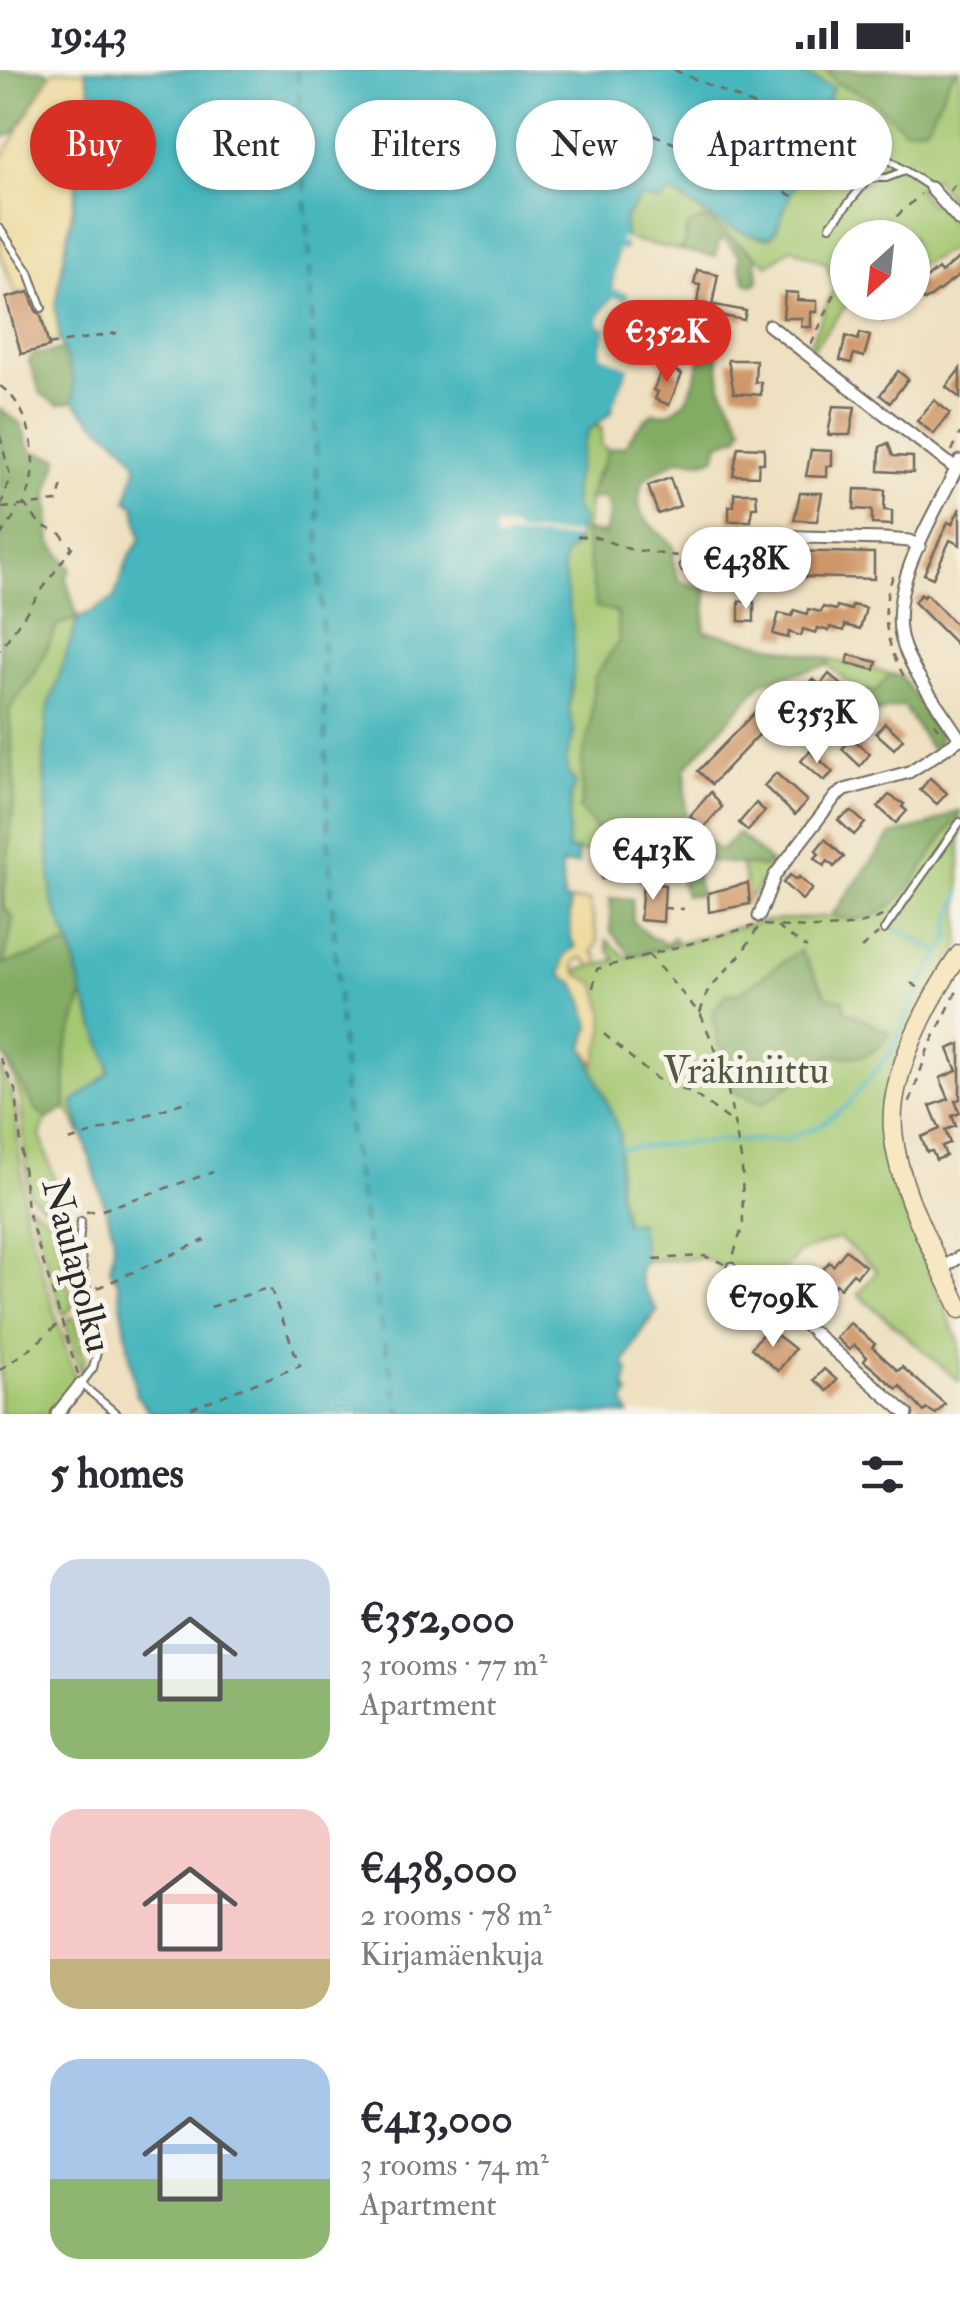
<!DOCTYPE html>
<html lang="en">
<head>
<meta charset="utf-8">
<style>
	:root { --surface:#fff; --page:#f7f7f7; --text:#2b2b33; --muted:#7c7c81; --accent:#d93025 }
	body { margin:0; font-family:"IM FELL Double Pica",serif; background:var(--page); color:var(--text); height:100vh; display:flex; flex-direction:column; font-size:38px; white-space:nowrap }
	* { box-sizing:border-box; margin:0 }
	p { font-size:32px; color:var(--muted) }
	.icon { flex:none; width:55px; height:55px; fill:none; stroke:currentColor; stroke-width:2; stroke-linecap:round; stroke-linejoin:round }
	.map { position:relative; height:1344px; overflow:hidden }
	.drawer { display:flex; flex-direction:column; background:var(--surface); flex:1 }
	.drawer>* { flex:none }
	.hud { position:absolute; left:30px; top:30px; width:900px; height:90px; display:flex; gap:20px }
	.needle { width:65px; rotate:207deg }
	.fabs { position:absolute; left:830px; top:150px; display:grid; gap:20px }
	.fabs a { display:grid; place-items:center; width:100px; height:100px; border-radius:50%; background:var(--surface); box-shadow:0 2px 8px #0004; font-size:50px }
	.price { position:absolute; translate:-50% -85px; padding:0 22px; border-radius:35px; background:#fff; color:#222; font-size:32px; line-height:65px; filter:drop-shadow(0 2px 5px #0008) }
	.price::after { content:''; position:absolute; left:50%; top:60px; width:30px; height:22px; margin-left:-15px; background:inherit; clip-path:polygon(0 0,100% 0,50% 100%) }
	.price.current { background:var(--accent); color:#fff }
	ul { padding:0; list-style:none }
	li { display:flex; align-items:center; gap:30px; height:250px; padding:0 50px }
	li span { display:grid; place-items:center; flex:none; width:280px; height:200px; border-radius:30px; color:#555 }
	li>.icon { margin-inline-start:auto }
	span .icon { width:120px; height:120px; fill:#fffc; stroke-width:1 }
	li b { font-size:42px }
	h2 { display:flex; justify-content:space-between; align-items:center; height:120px; padding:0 50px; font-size:42px }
	.chip { padding:0 35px; border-radius:45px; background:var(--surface); box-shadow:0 2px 8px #0004; font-size:35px; line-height:90px }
	.chip.current { background:var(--accent); color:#fff }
	.status { display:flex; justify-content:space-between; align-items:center; height:70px; padding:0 50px; background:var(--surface); direction:ltr }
	.status svg { height:28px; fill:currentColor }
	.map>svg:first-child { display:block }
	.green { fill:#a4c771; stroke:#68794e; stroke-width:2.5 }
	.forest { fill:#83ac63; stroke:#576c47; stroke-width:2.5 }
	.sand { fill:#eeda9e; stroke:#8c8264; stroke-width:2.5 }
	.water { fill:#46b6bd; stroke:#387074; stroke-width:2.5 }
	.pier { fill:#eee0c0 }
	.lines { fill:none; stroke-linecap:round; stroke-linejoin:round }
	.stream { stroke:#46b6bd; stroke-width:4 }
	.ferry { stroke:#345c5e; stroke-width:2.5; stroke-dasharray:12 10; stroke-linecap:butt }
	.building { fill:#cf9769 }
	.lane-casing { stroke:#6f6a5f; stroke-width:10 }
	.street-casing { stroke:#6f6a5f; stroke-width:15 }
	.secondary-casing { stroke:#6f6a5f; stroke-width:21 }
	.path { stroke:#6f6a5f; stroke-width:2.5; stroke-dasharray:8 8; stroke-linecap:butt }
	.lane { stroke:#fff; stroke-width:6 }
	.street { stroke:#fff; stroke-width:11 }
	.secondary { stroke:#f7e8c3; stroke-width:18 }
	.labels { text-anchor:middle; stroke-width:10; stroke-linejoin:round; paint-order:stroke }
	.park-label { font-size:38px; fill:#4f5a40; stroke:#f7f3e8 }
	.street-label { font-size:38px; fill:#2b2b2b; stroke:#f7f3e8 }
</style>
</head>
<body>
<div class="status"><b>19:43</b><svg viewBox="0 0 49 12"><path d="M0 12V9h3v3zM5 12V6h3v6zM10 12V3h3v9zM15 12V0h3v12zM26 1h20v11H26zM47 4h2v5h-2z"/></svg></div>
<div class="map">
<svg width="960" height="1344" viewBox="0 0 960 1344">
	<rect width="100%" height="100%" fill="#f7f3e8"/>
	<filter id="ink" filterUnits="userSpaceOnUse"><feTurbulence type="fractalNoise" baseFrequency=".01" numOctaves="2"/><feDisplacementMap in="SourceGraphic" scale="20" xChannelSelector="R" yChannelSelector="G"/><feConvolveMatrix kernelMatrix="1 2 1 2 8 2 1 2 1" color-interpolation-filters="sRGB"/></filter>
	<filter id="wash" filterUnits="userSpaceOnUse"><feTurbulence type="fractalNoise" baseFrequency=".0048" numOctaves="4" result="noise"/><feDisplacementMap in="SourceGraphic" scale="40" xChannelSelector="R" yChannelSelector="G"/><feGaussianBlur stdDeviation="2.25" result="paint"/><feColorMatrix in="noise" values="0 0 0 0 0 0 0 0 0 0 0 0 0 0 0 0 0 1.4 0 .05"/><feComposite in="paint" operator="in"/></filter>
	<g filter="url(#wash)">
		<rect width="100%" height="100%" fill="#eee0c0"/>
		<!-- green -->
		<g class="green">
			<path d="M 793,0 L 827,0 L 836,13 L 873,0 L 960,0 L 960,144 L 934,107 L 918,119 L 928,133 L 936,134 L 960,163 L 960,175 L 913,198 L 912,168 L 848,168 L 848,233 L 813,278 L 809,275 L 834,217 L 826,193 L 792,178 L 768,195 L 710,151 L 697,153 L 685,162 L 686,171 L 679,180 L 620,168 L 617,147 L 639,122 L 789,125 L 833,18 Z"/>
			<path d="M 595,338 L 598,358 L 602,358 L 601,374 L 607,380 L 606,390 L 593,408 L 585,461 L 674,477 L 672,517 L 707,518 L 704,561 L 901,606 L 940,668 L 931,679 L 903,636 L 863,645 L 858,621 L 828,595 L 764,610 L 685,698 L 686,751 L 720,782 L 738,763 L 774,795 L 750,828 L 740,792 L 567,781 L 555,467 L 579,465 L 558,464 L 551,452 Z"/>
			<path d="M 114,529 L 124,985 L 80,1063 L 72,1045 L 66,1039 L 65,983 L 83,925 L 71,875 L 4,895 L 13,847 L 2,836 L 15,720 L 9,639 L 35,603 L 58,554 L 78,549 Z"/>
			<path d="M 960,740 L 960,875 L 893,995 L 884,1032 L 885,1079 L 894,1118 L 960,1274 L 960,1312 L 858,1224 L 877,1201 L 839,1168 L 800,1182 L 765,1222 L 784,1239 L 774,1252 L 722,1197 L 704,1188 L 646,1191 L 639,1199 L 641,1214 L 657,1241 L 631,1279 L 638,1153 L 598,1156 L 561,905 L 616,890 L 608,879 L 607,870 L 626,887 L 757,852 L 831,846 L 891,765 L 926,756 Z"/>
			<path d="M 6,988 L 35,1038 L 47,1049 L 40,1064 L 69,1154 L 78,1152 L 70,1159 L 28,1123 L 21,1030 Z"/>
			<path d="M 0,995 L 15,1034 L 25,1144 L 76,1311 L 51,1344 L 0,1344 Z"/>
			<path d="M 29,1134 L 65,1161 L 63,1188 L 73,1237 L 65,1245 L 62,1243 Z"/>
			<path d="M 71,1247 L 75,1248 L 85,1291 L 80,1302 L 65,1252 Z"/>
		</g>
		<!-- forest -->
		<g class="forest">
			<path d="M 0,0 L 46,0 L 50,5 L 16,61 L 0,69 Z"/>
			<path d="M 827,0 L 958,0 L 950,8 L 929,52 L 923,57 L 904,59 L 868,26 L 836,13 Z"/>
			<path d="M 702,149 L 710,151 L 756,187 L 758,212 L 752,215 L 746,212 L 739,194 L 740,186 L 724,169 L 719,169 L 716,187 L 679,180 L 686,171 L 688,156 Z"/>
			<path d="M 705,271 L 717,276 L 721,315 L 743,356 L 739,366 L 719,373 L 715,388 L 703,391 L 679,389 L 645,408 C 627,446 652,453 674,477 L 673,494 L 680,512 L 707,518 L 704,561 L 830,589 L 828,595 L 764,611 L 685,698 L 686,751 L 720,782 L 738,763 L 770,792 L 764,797 L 692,789 L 701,825 L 685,825 L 680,807 L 674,801 L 660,804 L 658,810 L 638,809 L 630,797 L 612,792 L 608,782 L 596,781 C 599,754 595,758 579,739 L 582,731 L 582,691 L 591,654 L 594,608 L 619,571 L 617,542 L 596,537 L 584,461 L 605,464 L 610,440 L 605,428 L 588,429 C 593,410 605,398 607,380 L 626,375 L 636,359 L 652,343 C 692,351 697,300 705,271 Z"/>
			<path d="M 63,280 L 73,308 L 74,331 L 58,335 L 41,324 L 29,291 L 33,285 Z"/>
			<path d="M 0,339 L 21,354 L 31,381 L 59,388 L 48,422 L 51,472 L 71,498 L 66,508 L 78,549 L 58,554 L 35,603 L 9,640 L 15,720 L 3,836 L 13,847 L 4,894 L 71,874 L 83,925 L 65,983 L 66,1039 L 47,1049 L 35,1038 L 0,979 Z"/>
			<path d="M 890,604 L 901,606 L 939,665 L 939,673 L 931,679 L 903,636 L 863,645 L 858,621 L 876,621 Z"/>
			<path d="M 960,740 L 960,745 C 923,787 899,867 832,846 L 891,765 L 926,756 Z"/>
			<path d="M 610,828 L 632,829 L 633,852 L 650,867 L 668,873 L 673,867 L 678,873 L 632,886 L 611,862 Z"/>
			<path d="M 800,880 L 827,926 L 843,929 L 845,940 L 890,963 C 873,989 861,988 831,985 L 763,1034 L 736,1023 L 718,973 L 713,941 L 727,924 L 741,922 Z"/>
		</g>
		<!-- sand -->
		<g class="sand">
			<path d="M 53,0 L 85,0 L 92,26 L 55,237 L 60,271 L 48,273 L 35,221 L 16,225 L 0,182 L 0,92 Z"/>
			<path d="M 569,831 L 589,831 L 598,871 L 593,882 L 597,885 L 599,895 L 593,896 L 583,888 L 576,890 L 574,896 L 578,904 L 596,914 C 610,954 605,956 595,995 L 584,977 L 590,956 L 561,905 L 563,890 L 571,871 Z"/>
		</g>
		<!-- water -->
		<path class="water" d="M 85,0 L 793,0 L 833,18 L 805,87 L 817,93 L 814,101 L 800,100 L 776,161 L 769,168 C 733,165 702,143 673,123 L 667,124 L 660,132 L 641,127 L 625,148 L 625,182 L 618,181 L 613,218 L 628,222 L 626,229 L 614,227 L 601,244 L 599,255 L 606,257 L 601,285 L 629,296 L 611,343 L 589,360 L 584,371 L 574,413 L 574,438 L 582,449 L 575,475 L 565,485 L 563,498 L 574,567 L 573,605 L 569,640 L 574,662 L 566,689 L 569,705 L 576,712 L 571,724 L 567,780 L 577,780 L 578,794 L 561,795 L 564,831 L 569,831 L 571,870 L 576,876 L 565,885 L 561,905 L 574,913 L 584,931 L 590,956 L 584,977 L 620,1064 L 618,1120 L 625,1153 L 638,1152 L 646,1191 L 639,1199 L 641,1214 L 657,1241 L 644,1256 L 624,1294 L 629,1301 L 625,1318 L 629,1324 L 624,1333 L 629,1344 L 151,1344 L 136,1325 L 118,1212 L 110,1199 L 114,1176 L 113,1162 L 73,1033 L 109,1003 L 109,993 L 83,925 L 71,875 L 52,832 L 44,697 L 47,643 L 78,549 L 114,529 L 128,489 L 141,469 L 135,436 L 127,430 L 137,394 C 123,367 92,356 74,331 L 73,308 L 60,271 L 55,237 L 90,45 L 92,26 Z"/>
		<!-- pier -->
		<g class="pier">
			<path d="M 620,168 L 631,170 L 629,184 L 622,186 L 619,215 L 633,220 L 630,233 L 616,231 L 606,246 L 605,251 L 611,254 L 606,279 L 609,284 L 634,296 L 618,338 L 613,336 L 629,297 L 601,285 L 606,257 L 599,255 L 601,244 L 614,227 L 626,229 L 628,223 L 613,219 L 618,180 L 625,181 L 626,174 L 619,172 Z"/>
			<path d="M 495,458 L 515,458 L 515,463 L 577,464 L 577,468 L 505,466 L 504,469 L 495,469 Z"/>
		</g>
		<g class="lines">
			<!-- stream -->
			<g class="stream">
				<path d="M 895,858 L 939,882"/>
				<path d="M 620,1078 L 724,1071 L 785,1070 L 821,1055 L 847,1035 L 892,981 L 924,908 L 951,868 L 949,858 L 960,824"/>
			</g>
			<!-- ferry -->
			<path class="ferry" d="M 297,0 L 310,192 L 329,777 L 345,1036 L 379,1247 L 401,1344"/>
		</g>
		<g id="blocks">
			<!-- building -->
			<g class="building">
				<path d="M 960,187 L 960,205 L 925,231 L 920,226 L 912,233 L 912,214 L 919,209 L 922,213 L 938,199 L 941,203 Z"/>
				<path d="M 697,200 L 718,204 L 712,236 L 697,233 L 700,215 L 694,214 Z"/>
				<path d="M 29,222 L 36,241 L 41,245 L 49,277 L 21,284 L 6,228 Z"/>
				<path d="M 785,222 L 798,223 L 797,230 L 817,231 L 817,242 L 811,242 L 811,257 L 801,257 L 802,248 L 783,248 Z"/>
				<path d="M 877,232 L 905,232 L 883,251 L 872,237 Z"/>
				<path d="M 715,235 L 746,241 L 744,250 L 713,244 Z"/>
				<path d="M 860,263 L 870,266 L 864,287 L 854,284 L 851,293 L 840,290 L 846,266 L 858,270 Z"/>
				<path d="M 728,290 L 756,290 L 755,312 L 761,312 L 761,325 L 734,323 Z"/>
				<path d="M 664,296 L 682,304 L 669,335 L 655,329 L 658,322 L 653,320 Z"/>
				<path d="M 960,299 L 960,328 L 946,317 Z"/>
				<path d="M 898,301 L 908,309 L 890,333 L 880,325 Z"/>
				<path d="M 934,330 L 950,343 L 934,364 L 917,351 Z"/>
				<path d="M 833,336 L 855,337 L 850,365 L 828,365 Z"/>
				<path d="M 888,373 L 893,386 L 913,387 L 913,403 L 879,401 L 880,377 Z"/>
				<path d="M 738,377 L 764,378 L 764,393 L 759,393 L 758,406 L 733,405 Z"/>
				<path d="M 811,380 L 832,381 L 832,396 L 827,396 L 827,407 L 806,406 Z"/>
				<path d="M 670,408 L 680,436 L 658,444 L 648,416 Z"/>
				<path d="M 855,419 L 885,420 L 884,440 L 892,441 L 892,455 L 872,454 L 872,440 L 854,439 Z"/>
				<path d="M 734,423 L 756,423 L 757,437 L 752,437 L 751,451 L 729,451 L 729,436 L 734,436 Z"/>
				<path d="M 800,423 L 822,423 L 817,451 L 794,450 Z"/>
				<path d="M 960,438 L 960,475 L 950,470 L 933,508 L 924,504 L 948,452 L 952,454 Z"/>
				<path d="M 725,480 L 743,480 L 743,490 L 753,491 L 752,506 L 725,505 Z"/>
				<path d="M 778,481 L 874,483 L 874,509 L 777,506 Z"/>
				<path d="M 921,524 L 923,527 L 926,524 L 960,559 L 960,578 L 914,532 Z"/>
				<path d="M 739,531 L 754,532 L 754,552 L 739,551 Z"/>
				<path d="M 852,535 L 866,538 L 860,559 L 845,555 L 844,561 L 830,557 L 829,561 L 818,558 L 816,563 L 803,559 L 801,566 L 789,562 L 788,568 L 773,564 L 779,543 L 792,546 L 794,540 L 807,544 L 808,539 L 821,542 L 823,537 L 836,540 L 837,536 L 851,540 Z"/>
				<path d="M 849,585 L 877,592 L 875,600 L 847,593 Z"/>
				<path d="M 829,604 L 843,616 L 832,628 L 825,622 L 816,632 L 809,626 L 799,636 L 792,630 L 712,714 L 698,701 L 780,616 L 788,623 L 796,613 L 803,619 L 813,609 L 820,615 Z"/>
				<path d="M 885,653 L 903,669 L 894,679 L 876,663 Z"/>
				<path d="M 852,668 L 870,684 L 860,696 L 842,679 Z"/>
				<path d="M 810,681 L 833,702 L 824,711 L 801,691 Z"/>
				<path d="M 776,703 L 807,731 L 795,745 L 764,716 Z"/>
				<path d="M 930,708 L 947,723 L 937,734 L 920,720 Z"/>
				<path d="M 711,722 L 722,737 L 703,758 L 690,746 Z"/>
				<path d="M 889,725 L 904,734 L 902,737 L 907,741 L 896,753 L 878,737 Z"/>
				<path d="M 756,733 L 765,741 L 748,761 L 739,753 Z"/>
				<path d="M 851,741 L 865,753 L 854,765 L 838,750 Z"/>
				<path d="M 825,769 L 844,787 L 834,797 L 828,791 L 824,796 L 815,788 L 819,784 L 816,780 Z"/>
				<path d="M 615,792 L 616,808 L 602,809 L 601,793 Z"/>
				<path d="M 790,805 L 796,810 L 799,807 L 812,819 L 802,830 L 783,813 Z"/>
				<path d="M 643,813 L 665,815 L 663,852 L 640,850 Z"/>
				<path d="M 748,813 L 750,834 L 709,842 L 708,823 Z"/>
				<path d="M 960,974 L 960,1029 L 955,1031 L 960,1043 L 952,1046 L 956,1056 L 945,1060 L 950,1073 L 942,1076 L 946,1086 L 936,1090 L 932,1081 L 927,1082 L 921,1067 L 940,1059 L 930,1036 L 949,1029 L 940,1008 L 957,1001 L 948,979 Z"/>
				<path d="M 846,1180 L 865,1196 L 857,1206 L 853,1203 L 840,1218 L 836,1214 L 823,1229 L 819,1225 L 804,1244 L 799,1241 L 796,1245 L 780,1233 L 790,1219 L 795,1223 L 810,1205 L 815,1209 L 829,1192 L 833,1196 Z"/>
				<path d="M 850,1253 L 875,1274 L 872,1277 L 898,1301 L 902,1297 L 945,1334 L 936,1344 L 927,1339 L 924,1342 L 900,1316 L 897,1319 L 864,1291 L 867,1287 L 854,1275 L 849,1280 L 836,1268 Z"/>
				<path d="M 764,1262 L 773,1270 L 777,1265 L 795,1279 L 778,1301 L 751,1278 Z"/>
				<path d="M 824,1299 L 837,1310 L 827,1321 L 814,1310 Z"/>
			</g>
		</g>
	</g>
	<g filter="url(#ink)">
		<use href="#blocks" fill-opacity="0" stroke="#6f6a5f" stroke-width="2.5"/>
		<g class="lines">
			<!-- lane casing -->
			<g class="lane-casing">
				<g id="lane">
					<path d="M 815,97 L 844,104 L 861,98"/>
					<path d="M 902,102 L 886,108 L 869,108 L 861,98 L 862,90 L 872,83 L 881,85 L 930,117"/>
					<path d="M 830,156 L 869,108"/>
					<path d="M 0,159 L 29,202 L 42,238"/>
					<path d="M 884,860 L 960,752"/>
					<path d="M 81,1151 L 79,1174 L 97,1282 L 93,1298 L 81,1314 L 117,1344"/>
					<path d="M 731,1196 L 753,1229 L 813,1262"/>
				</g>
			</g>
			<!-- street casing -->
			<g class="street-casing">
				<g id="street">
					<path d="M 931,118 L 960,151"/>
					<path d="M 769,255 L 956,399"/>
					<path d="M 960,391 C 936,444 883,519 904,577 C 916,609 942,640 960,669"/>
					<path d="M 686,496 L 726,465 L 885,469 L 909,471 L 920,476"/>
					<path d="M 759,846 L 775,805 L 836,726 L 845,720 L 909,702 L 960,669"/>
					<path d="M 942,1198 L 960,1187"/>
					<path d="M 814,1263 L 907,1344"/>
					<path d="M 57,1344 L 81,1314"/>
				</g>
			</g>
			<!-- secondary casing -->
			<g class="secondary-casing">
				<path id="secondary" d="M 960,884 C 929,929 888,1005 893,1060 C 898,1122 935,1183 960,1239"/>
			</g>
			<!-- path -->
			<g class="path">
				<path d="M 674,0 L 822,65"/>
				<path d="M 639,58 L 795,127"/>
				<path d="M 950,121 L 960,106"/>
				<path d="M 873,168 L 921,124"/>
				<path d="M 48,275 L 117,263"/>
				<path d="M 811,275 L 848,195"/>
				<path d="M 0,316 C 34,339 41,398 24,434 L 41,455 L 61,464 L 72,477 L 0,580"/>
				<path d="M 0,366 L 10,406 L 0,439"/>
				<path d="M 952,381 L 960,363"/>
				<path d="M 2,438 L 57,432 L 62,415"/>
				<path d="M 0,466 L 12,450 L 17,437"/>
				<path d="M 577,466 L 595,467 L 629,479 L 677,486"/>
				<path d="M 893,506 C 879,542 886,575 905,608"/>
				<path d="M 934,652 L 943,666"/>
				<path d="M 664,838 L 684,839"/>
				<path d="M 764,855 C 800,858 852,863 884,845"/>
				<path d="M 777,857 L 807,878"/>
				<path d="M 861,878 L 878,864"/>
				<path d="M 648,884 L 701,945 L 724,1000 L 742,1094 L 743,1155 L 732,1190"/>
				<path d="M 911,913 L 922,920"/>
				<path d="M 593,918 L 597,899 L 754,856"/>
				<path d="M 700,943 L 708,920 L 742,883 L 759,856"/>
				<path d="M 604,964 L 651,1005 L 670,1016 L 691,1022 L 735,1054"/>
				<path d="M 0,988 L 16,1022 L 27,1140 L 78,1304"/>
				<path d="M 910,1032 L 928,979 L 960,915"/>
				<path d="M 69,1071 L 191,1030"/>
				<path d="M 86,1142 L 102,1140 L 213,1102"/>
				<path d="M 654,1189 L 704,1186 L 725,1194"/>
				<path d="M 97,1218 L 205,1170"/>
				<path d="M 0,1300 L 36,1274 L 60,1252"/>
				<path d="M 176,1344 L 300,1296 L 270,1217 L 205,1239"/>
			</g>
			<!-- lane -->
			<use href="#lane" class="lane"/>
			<!-- street -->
			<use href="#street" class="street"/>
			<!-- secondary -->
			<use href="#secondary" class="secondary"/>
		</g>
	</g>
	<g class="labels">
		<!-- park labels -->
		<g class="park-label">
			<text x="746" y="1013">Vräkiniittu</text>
		</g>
		<!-- street labels -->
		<g class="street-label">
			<text transform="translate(78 1195) rotate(75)" y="13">Naulapolku</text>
		</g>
	</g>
</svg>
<div class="fabs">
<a><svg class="needle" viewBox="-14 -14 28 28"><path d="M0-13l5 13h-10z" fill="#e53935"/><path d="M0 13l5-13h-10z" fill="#7c7c81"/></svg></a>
</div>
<b class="price current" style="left:667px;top:315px">€352K</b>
<b class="price" style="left:746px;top:542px">€438K</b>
<b class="price" style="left:817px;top:696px">€353K</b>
<b class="price" style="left:653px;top:833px">€413K</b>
<b class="price" style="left:773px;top:1280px">€709K</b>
<div class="hud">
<a class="chip current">Buy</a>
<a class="chip">Rent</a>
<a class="chip">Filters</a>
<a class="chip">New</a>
<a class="chip">Apartment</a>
</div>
</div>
<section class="drawer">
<h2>5 homes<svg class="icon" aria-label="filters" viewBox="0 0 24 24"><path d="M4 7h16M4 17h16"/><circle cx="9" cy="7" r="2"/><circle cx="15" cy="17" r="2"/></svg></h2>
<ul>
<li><span style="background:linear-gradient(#c9d6e8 60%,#8fb573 0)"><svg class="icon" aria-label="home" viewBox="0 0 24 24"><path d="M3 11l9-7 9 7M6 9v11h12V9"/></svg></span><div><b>€352,000</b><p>3 rooms · 77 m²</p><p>Apartment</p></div></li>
<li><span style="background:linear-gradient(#f6c9c9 75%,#c2b280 0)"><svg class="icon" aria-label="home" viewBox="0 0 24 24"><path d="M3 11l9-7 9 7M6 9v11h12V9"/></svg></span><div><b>€438,000</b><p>2 rooms · 78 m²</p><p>Kirjamäenkuja</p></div></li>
<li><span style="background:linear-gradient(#a9c7e8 60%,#8fb573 0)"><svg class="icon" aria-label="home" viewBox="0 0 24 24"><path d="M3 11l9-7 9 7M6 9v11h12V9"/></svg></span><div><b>€413,000</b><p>3 rooms · 74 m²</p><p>Apartment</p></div></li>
</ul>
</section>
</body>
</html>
